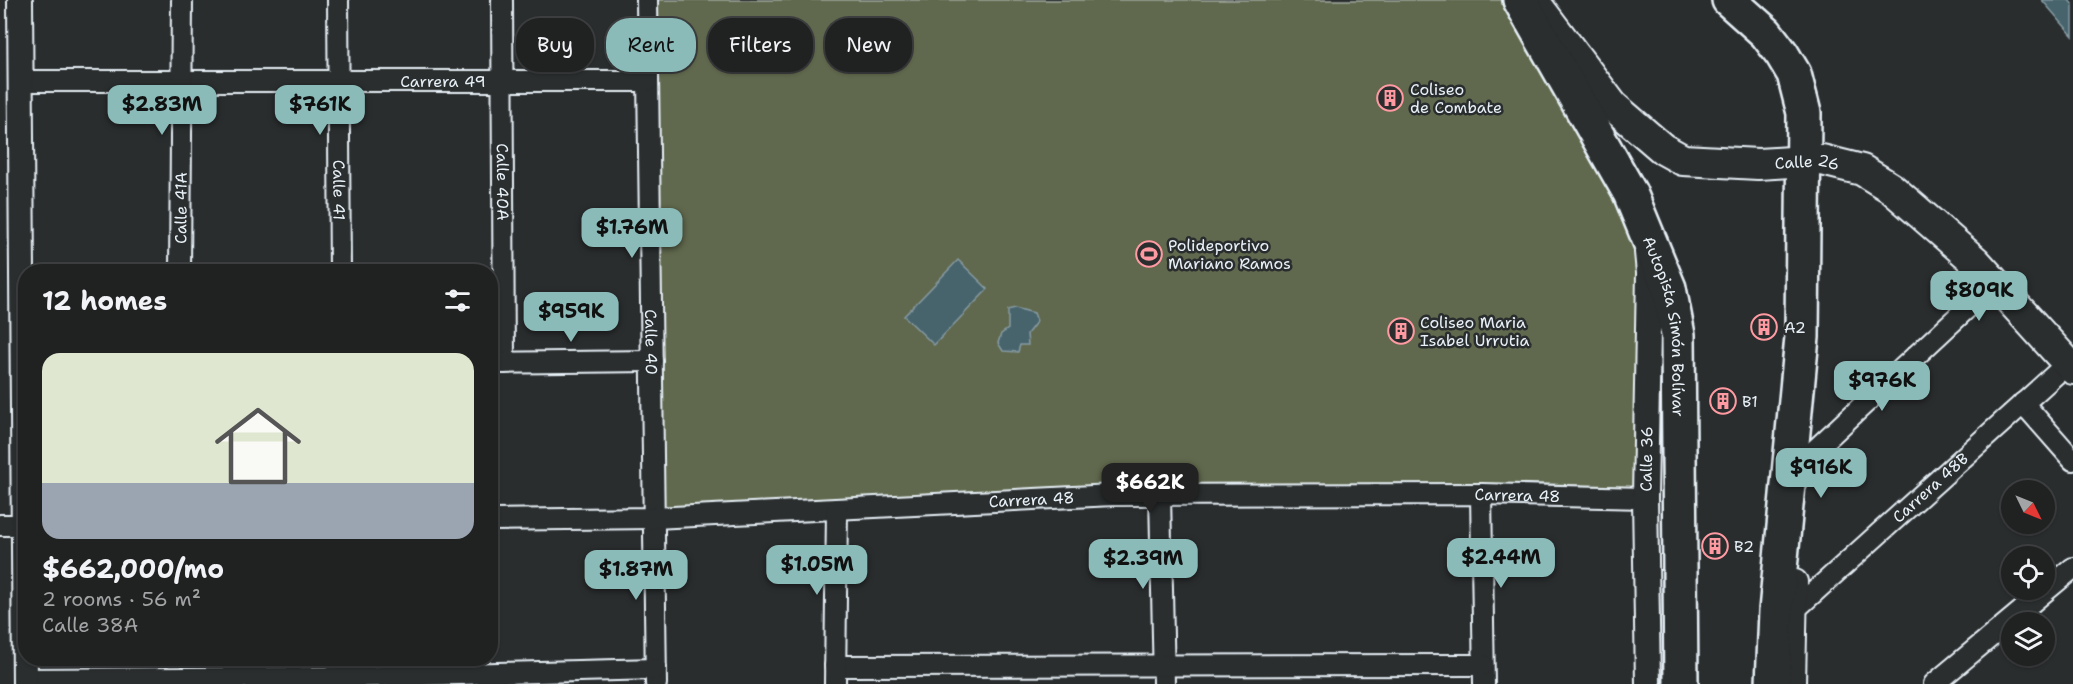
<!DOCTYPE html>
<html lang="en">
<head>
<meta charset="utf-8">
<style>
	:root { --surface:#202222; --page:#2d2f2f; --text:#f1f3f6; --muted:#a2a4a5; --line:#3d3f40; --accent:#8bbbb9 }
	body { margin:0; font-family:"Shantell Sans",sans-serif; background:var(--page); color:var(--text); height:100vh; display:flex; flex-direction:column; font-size:22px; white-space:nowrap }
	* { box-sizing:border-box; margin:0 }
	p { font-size:20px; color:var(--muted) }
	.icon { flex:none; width:33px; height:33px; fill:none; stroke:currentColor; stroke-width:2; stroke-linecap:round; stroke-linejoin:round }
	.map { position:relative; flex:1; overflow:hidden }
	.sheet { position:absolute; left:18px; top:264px; width:480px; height:402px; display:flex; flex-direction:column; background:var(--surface); border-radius:24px; box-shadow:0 2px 4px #0004,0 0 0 2px var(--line) }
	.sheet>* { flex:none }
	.top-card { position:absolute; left:516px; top:18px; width:570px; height:54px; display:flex; gap:12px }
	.needle { width:39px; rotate:133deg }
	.buttons { position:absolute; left:2001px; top:480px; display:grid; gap:12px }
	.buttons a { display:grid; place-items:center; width:54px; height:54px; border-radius:50%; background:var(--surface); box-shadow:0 2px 4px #0004,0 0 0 2px var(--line); font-size:30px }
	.price { position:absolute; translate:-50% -51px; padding:0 14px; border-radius:12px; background:var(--accent); color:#111; font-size:20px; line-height:39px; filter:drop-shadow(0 2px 3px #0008) }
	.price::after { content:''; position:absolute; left:50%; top:36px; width:18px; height:14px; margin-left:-9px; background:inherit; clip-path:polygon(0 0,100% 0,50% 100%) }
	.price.active { background:#222; color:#fff }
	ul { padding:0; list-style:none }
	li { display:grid; align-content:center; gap:12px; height:318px; padding:0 24px }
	li span { display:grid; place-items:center; height:186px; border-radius:18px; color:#555 }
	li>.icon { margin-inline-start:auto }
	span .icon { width:108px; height:108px; fill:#fffc; stroke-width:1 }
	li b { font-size:26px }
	h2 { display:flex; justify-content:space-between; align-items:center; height:72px; padding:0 24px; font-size:26px }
	.chip { padding:0 21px; border-radius:24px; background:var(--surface); box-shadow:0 2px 4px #0004,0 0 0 2px var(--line); font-size:21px; line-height:54px }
	.chip.active { background:var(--accent); color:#111 }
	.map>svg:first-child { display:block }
	.green { fill:#61684e; stroke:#a4aca3; stroke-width:1.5 }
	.water { fill:#47636c; stroke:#879ca4; stroke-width:1.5 }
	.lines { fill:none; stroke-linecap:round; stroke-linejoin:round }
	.minor-casing { stroke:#e8f1f8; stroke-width:24 }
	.tertiary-casing { stroke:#e8f1f8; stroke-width:28 }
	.primary-casing { stroke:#e8f1f8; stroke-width:34 }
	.trunk-casing { stroke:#e8f1f8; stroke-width:38 }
	.minor { stroke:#2a2d2e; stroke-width:20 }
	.tertiary { stroke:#2a2d2e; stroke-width:24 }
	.primary { stroke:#2a2d2e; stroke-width:30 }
	.trunk { stroke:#2a2d2e; stroke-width:33 }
	.labels { text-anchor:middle; stroke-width:5; stroke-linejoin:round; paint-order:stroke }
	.street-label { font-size:16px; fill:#e8f1f8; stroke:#2a2d2e }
	.poi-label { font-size:16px; fill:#e8f1f8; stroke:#2a2d2e; text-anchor:start }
</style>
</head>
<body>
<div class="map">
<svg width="2073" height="684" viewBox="0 0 2073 684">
	<rect width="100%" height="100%" fill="#2a2d2e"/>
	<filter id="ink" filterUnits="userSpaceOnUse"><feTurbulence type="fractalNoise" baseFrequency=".0167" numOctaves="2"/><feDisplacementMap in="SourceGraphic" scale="12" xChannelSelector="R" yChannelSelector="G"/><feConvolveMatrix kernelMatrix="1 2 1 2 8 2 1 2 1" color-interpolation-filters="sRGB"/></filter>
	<g filter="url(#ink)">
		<!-- green -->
		<path class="green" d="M 647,0 L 1520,0 L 1645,235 L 1645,498 L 1481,494 L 654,518 Z"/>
		<!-- water -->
		<g class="water">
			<path d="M 2042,0 L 2069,0 L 2073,5 L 2073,36 Z"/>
			<path d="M 958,260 L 988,289 L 934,345 L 904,316 Z"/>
			<path d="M 1015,308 L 1034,313 L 1037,321 L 1027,334 L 1028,345 L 1020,345 L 1018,352 L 1003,351 L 998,343 L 1001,334 L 1008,329 L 1008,310 Z"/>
		</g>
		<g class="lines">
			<!-- minor casing -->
			<g class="minor-casing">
				<g id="minor">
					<path id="s1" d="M 338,0 L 340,272"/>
					<path id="s2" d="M 502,0 L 504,363"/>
					<path id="s3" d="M 647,0 L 656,684"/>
					<path id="s4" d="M 20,81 L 648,81"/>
					<path id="s5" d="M 180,272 L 182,0"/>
					<path d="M 490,363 L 652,361"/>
					<path d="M 2023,403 L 2073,460"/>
					<path d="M 1801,463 L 1995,282"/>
					<path d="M 1481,494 L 1484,684"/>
					<path d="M 1160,495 L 1164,684"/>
					<path id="s6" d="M 490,520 L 654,518 L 1113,495 L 1481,494 L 1645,498"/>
					<path d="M 0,525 L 26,525"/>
					<path id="s7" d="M 1792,612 L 2068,363"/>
					<path d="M 835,666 L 1483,665"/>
					<path d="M 25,679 L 344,677 L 656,669"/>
					<path d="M 835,684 L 837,509"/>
					<path d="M 1934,684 L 2073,568"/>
				</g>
			</g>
			<!-- tertiary casing -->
			<g class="tertiary-casing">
				<g id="tertiary">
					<path d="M 20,0 L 25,684"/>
					<path d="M 1647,252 L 1649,273 L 1645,498 L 1648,684"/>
					<path d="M 1793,684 L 1795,582"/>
				</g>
			</g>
			<!-- primary casing -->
			<g class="primary-casing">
				<g id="primary">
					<path id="s8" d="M 1533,0 L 1613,106 L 1663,149 L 1683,160 L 1758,164 L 1822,160 L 1862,170 L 1891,188 L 1975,261 L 2073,369"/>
				</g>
			</g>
			<!-- trunk casing -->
			<g class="trunk-casing">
				<g id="trunk">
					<path id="s9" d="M 1520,0 L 1630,193 L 1669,288 L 1678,335 L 1681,684"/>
					<path d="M 1729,0 L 1766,33 L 1782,54 L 1794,74 L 1804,113 L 1802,337 L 1776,611 L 1773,684"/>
				</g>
			</g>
			<!-- minor -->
			<use href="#minor" class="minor"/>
			<!-- tertiary -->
			<use href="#tertiary" class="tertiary"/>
			<!-- primary -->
			<use href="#primary" class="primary"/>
			<!-- trunk -->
			<use href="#trunk" class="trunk"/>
		</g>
	</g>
	<!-- icons -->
	<defs>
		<g id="building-ring" transform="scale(1.35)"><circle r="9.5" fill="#2a2d2e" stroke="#ff9aa2" stroke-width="1.5"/><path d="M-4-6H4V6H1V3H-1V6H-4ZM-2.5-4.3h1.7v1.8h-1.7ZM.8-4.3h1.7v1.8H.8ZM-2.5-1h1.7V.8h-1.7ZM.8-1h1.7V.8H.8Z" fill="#ff9aa2"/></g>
		<g id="stadium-ring" transform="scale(1.35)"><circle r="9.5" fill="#2a2d2e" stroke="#ff9aa2" stroke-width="1.5"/><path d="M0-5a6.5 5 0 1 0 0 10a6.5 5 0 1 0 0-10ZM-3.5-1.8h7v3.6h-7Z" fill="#ff9aa2"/></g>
	</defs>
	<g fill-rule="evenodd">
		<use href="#building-ring" x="1390" y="98"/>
		<use href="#stadium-ring" x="1149" y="254"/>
		<use href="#building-ring" x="1764" y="327"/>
		<use href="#building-ring" x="1401" y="331"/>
		<use href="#building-ring" x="1723" y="401"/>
		<use href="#building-ring" x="1715" y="546"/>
	</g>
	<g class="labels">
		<!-- street labels -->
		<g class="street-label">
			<text dy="6" stroke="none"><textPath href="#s4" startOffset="423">Carrera 49</textPath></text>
			<text dy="6" stroke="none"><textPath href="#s8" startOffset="346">Calle 26</textPath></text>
			<text dy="6" stroke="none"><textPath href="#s2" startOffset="182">Calle 40A</textPath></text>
			<text dy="6" stroke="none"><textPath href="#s1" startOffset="190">Calle 41</textPath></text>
			<text dy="6" stroke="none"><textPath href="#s5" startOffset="64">Calle 41A</textPath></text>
			<text dy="6" stroke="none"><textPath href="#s9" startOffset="362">Autopista Simón Bolívar</textPath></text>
			<text dy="6" stroke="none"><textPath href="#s3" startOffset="342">Calle 40</textPath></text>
			<text transform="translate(1646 459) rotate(-89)" y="6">Calle 36</text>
			<text dy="6" stroke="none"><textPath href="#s7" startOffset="186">Carrera 48B</textPath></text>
			<text dy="6" stroke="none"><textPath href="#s6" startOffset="1028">Carrera 48</textPath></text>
			<text dy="6" stroke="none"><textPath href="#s6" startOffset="542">Carrera 48</textPath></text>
		</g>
		<!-- poi labels -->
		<g class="poi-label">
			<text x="1410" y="95">Coliseo<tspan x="1410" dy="18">de Combate</tspan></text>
			<text x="1168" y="251">Polideportivo<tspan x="1168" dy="18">Mariano Ramos</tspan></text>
			<text x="1420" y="328">Coliseo Maria<tspan x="1420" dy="18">Isabel Urrutia</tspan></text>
			<text x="1784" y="333">A2</text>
			<text x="1742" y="407">B1</text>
			<text x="1734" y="552">B2</text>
		</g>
	</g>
</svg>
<div class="buttons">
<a><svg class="needle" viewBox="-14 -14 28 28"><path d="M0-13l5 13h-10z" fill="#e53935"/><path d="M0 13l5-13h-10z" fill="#a2a4a5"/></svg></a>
<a><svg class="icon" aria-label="locate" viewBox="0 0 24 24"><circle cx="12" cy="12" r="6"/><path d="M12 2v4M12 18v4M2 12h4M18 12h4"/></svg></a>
<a><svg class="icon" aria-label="layers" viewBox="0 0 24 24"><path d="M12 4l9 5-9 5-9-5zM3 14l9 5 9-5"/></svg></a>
</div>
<b class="price" style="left:162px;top:136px">$2.83M</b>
<b class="price" style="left:320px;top:136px">$761K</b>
<b class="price" style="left:632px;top:259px">$1.76M</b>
<b class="price" style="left:1979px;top:322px">$809K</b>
<b class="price" style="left:571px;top:343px">$959K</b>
<b class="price" style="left:1882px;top:412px">$976K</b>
<b class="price" style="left:1821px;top:499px">$916K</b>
<b class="price active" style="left:1150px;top:514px">$662K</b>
<b class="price" style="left:1501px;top:589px">$2.44M</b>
<b class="price" style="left:1143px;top:590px">$2.39M</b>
<b class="price" style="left:817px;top:596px">$1.05M</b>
<b class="price" style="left:636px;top:601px">$1.87M</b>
<div class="top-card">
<a class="chip">Buy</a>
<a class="chip active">Rent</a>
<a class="chip">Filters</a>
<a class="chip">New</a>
</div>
<section class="sheet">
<h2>12 homes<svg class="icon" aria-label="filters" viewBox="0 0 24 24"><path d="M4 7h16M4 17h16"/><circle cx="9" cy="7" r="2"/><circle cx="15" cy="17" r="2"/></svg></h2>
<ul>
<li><span style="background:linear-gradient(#dfe7d0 70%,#9aa5b1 0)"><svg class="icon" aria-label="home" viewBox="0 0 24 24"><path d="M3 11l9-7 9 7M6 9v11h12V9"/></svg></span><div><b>$662,000/mo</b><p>2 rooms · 56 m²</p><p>Calle 38A</p></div></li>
</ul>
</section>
</div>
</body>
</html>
